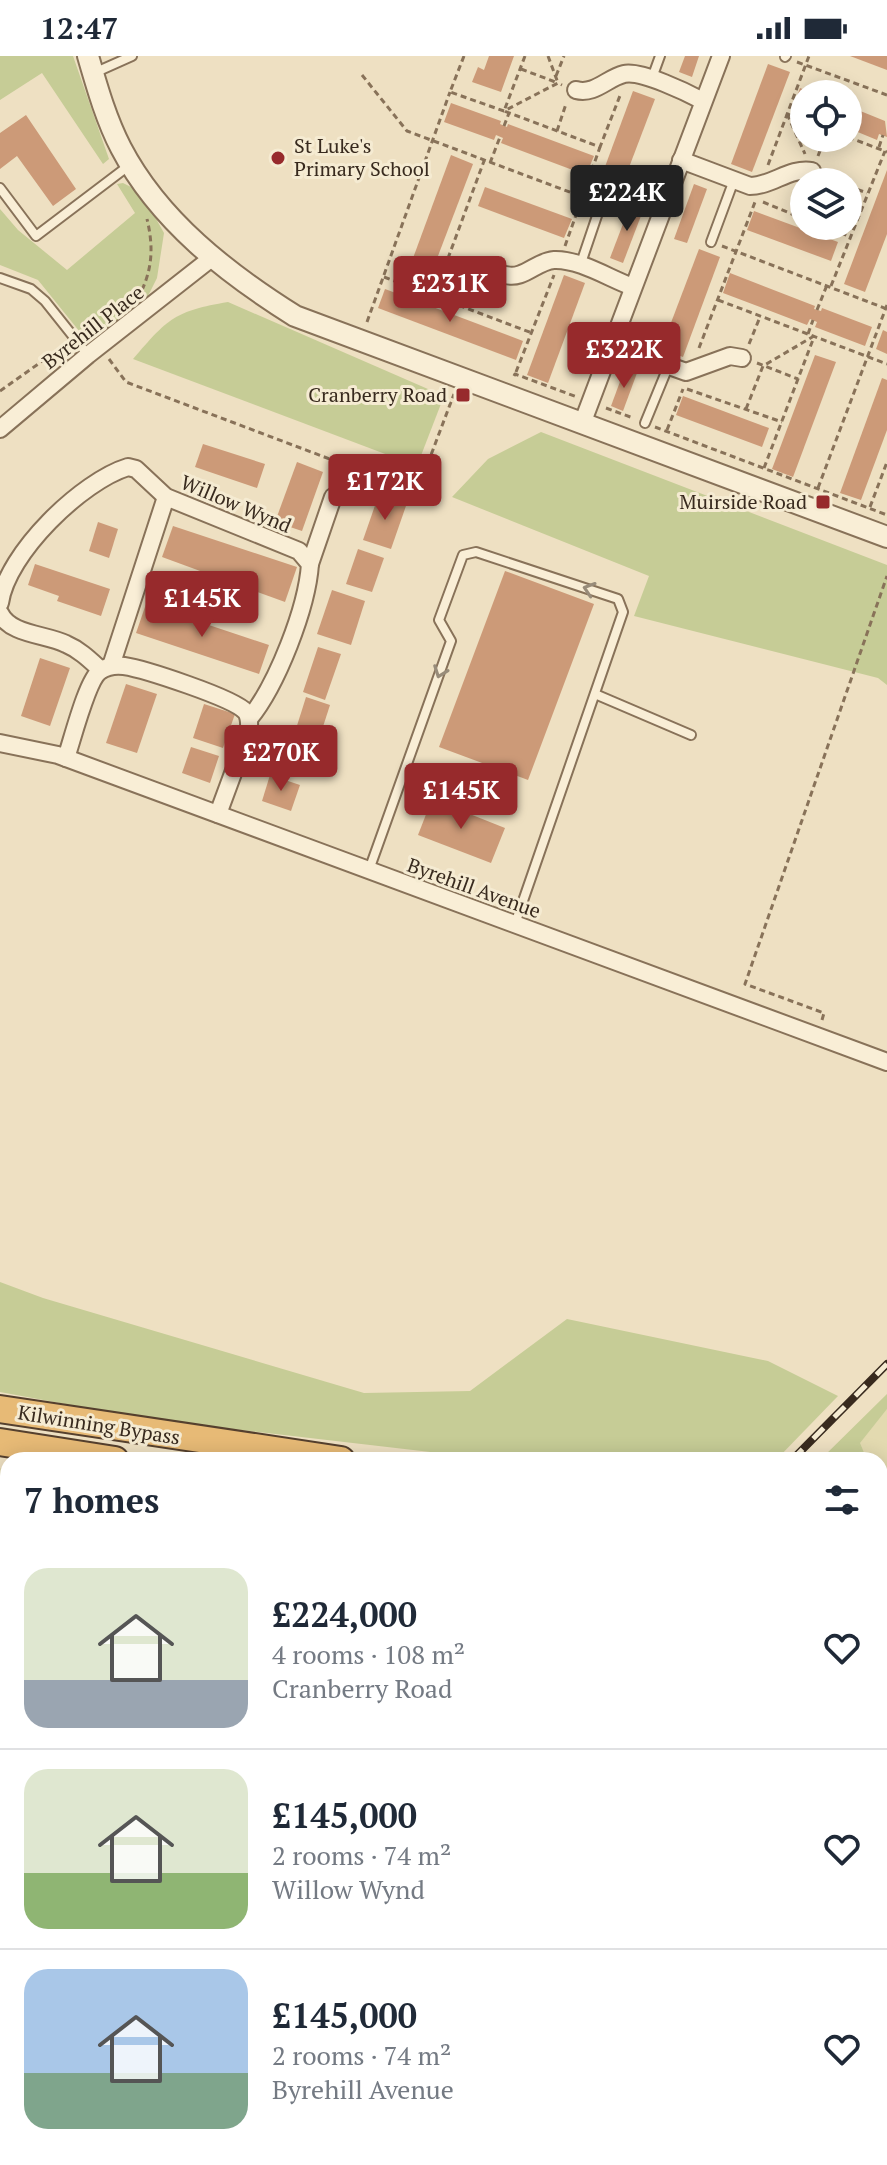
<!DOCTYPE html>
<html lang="en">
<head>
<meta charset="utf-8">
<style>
	:root { --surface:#fff; --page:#f2f2f3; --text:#1f2937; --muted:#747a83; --line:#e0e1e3; --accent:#972a2c }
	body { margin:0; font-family:"PT Serif",serif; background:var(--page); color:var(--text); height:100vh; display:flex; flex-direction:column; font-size:30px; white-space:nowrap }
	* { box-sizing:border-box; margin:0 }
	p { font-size:26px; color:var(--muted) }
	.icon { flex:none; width:44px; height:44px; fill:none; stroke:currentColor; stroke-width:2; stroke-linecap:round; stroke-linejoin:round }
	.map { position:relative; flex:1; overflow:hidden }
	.sheet { position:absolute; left:0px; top:1396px; width:888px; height:714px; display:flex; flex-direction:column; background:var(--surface); border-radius:24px 24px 0 0; box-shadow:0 4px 20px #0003 }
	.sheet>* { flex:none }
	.tools { position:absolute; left:790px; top:24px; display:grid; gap:16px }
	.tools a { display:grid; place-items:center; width:72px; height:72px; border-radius:50%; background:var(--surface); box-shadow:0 4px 20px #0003; font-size:40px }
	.price { position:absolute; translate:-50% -68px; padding:0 18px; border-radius:8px; background:var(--accent); color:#fff; font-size:26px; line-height:52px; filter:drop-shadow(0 2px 4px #0008) }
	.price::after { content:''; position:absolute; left:50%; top:48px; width:24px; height:18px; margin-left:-12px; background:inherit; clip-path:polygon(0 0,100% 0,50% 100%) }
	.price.current { background:#222; color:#fff }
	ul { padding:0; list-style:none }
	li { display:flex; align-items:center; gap:24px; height:200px; padding:0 24px }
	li+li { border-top:2px solid var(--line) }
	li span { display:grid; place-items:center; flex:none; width:224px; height:160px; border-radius:24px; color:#555 }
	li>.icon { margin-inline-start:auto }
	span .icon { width:96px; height:96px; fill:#fffc; stroke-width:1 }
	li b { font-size:34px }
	h2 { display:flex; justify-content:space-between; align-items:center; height:96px; padding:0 24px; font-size:34px }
	.status { display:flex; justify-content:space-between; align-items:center; height:56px; padding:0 40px; background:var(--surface); direction:ltr }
	.status svg { height:22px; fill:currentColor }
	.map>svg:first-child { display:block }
	.farmland { fill:#e3dab0 }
	.green { fill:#c6cc96 }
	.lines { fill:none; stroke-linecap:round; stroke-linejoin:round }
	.stream { stroke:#6c8f85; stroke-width:5 }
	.building { fill:#cc9a78 }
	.service-casing { stroke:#887259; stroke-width:12 }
	.minor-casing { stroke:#887259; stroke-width:20 }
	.tertiary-casing { stroke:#887259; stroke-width:24 }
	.trunk-casing { stroke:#55402e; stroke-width:30 }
	.path { stroke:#887259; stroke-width:3; stroke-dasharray:6 4; stroke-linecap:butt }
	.service { stroke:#f9eed6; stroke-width:8 }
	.minor { stroke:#f9eed6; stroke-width:16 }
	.tertiary { stroke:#f9eed6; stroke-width:20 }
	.trunk { stroke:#e7ba76; stroke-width:26 }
	.rail-casing { stroke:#382a1e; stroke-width:8 }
	.rail { stroke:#f5ebd2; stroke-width:5; stroke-dasharray:15; stroke-linecap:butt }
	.oneway { stroke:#988c7a }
	.poi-dot { fill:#972a2c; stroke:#f5ebd2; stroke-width:3 }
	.labels { text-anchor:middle; stroke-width:6; stroke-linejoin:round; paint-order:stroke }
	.poi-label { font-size:20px; fill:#382a1e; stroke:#f5ebd2; text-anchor:end }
	.street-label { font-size:20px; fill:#382a1e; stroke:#f5ebd2 }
</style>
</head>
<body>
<div class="status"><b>12:47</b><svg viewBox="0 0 49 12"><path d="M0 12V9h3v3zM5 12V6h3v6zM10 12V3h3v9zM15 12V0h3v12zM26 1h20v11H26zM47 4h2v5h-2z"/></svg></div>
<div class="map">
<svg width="887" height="2109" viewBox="0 0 887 2109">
	<rect width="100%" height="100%" fill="#eee0c2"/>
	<!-- farmland -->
	<g class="farmland">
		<path d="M 887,1353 L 887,1419 L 880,1418 L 880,1404 L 867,1404 L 859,1387 Z"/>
		<path d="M 0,1412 L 8,1414 L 8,1785 L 0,1791 Z"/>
	</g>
	<!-- green -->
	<g class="green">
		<path d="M 0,0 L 73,0 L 109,103 L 103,108 L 42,17 L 0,44 Z"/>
		<path d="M 123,127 L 141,136 L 164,177 L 157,222 L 146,244 L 101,278 L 89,280 L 88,286 L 38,224 L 0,209 L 0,153 L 18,174 L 67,214 L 135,157 L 117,128 Z"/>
		<path d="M 228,246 L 444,340 L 417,410 L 133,303 C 168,262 175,255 228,246 Z"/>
		<path d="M 541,376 L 887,509 L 887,629 L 878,622 L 634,560 L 649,520 L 452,441 L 488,403 Z"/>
		<path d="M 0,1226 L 43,1242 L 364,1337 L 470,1335 L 567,1263 L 768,1305 L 838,1340 L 776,1404 L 499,1404 L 146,1363 L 0,1336 Z"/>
		<path d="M 887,1338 L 887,1353 L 860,1387 L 867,1404 L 820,1404 Z"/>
		<path d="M 880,1525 L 887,1525 L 887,1860 L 880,1866 Z"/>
		<path d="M 8,1797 L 8,2102 L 75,2102 L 68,2109 L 0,2109 L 0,1803 Z"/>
		<path d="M 880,1897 L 887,1903 L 887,2109 L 182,2109 L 203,2102 L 880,2102 Z"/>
	</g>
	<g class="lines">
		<!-- stream -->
		<path class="stream" d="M 818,2102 L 820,2109"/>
	</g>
	<!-- building -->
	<g class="building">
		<path d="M 489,0 L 514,0 L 501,36 L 472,26 L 478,11 L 484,14 Z"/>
		<path d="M 685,0 L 699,0 L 692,21 L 679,16 Z"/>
		<path d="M 850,0 L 887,0 L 887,14 Z"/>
		<path d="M 768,8 L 790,16 L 752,116 L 731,108 Z"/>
		<path d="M 800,32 L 815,38 L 804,38 L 804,56 L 793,52 Z"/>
		<path d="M 633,35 L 655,43 L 617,143 L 596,135 Z"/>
		<path d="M 451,47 L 501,65 L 500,68 L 507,71 L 508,68 L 594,100 L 586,119 L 501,87 L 503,82 L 496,79 L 494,84 L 444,66 Z"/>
		<path d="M 848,50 L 885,65 L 887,81 L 879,78 L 877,84 L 848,72 Z"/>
		<path d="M 26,59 L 76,133 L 53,150 L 17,100 L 0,113 L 0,77 Z"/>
		<path d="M 451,99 L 473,108 L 430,221 L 409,213 Z"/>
		<path d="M 887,114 L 887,178 L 865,236 L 844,228 Z"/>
		<path d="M 694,128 L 707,133 L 687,187 L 674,183 Z"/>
		<path d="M 485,131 L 572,163 L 564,182 L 478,150 Z"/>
		<path d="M 631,147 L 644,152 L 623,207 L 610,202 Z"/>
		<path d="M 754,155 L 838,186 L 831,205 L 747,174 Z"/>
		<path d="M 699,193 L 720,201 L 683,301 L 661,293 Z"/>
		<path d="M 730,217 L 815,250 L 814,253 L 821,255 L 822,252 L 872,271 L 865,290 L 815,271 L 817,266 L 810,263 L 807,269 L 723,237 Z"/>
		<path d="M 564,219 L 585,227 L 548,327 L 527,319 Z"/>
		<path d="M 385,233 L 523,285 L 516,304 L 378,252 Z"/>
		<path d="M 883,274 L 887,276 L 887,298 L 876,293 Z"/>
		<path d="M 815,299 L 836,306 L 793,421 L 772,413 Z"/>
		<path d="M 625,312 L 637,317 L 623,355 L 611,350 Z"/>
		<path d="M 882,322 L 887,324 L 887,374 L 861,444 L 840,437 Z"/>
		<path d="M 683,340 L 769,372 L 762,391 L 676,359 Z"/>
		<path d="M 203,388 L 265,408 L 257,432 L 195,411 Z"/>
		<path d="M 297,406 L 323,416 L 302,475 L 275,466 Z"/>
		<path d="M 379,438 L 407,447 L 391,493 L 363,484 Z"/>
		<path d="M 98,466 L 118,473 L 109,502 L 89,495 Z"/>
		<path d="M 173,470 L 297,511 L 285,546 L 162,501 Z"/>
		<path d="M 358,493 L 384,502 L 372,536 L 346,528 Z"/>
		<path d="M 35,508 L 110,533 L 101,560 L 57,545 L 59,540 L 28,529 Z"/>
		<path d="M 505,515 L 594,548 L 528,724 L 439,691 Z"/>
		<path d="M 332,534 L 365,545 L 351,589 L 317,578 Z"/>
		<path d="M 146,548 L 269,589 L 259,618 L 136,577 Z"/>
		<path d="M 318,591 L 341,598 L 325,644 L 303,636 Z"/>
		<path d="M 40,602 L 70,612 L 50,670 L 21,660 Z"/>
		<path d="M 126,628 L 157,638 L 137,697 L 106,687 Z"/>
		<path d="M 306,641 L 330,649 L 319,683 L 295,676 Z"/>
		<path d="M 204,648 L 235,658 L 223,692 L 193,682 Z"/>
		<path d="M 285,680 L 311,688 L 300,721 L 274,712 Z"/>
		<path d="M 191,691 L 219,700 L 210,727 L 182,717 Z"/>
		<path d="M 270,719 L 300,729 L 291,755 L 262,745 Z"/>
		<path d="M 432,743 L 505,772 L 491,807 L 418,779 Z"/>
	</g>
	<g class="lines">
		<!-- service casing -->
		<g class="service-casing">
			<g id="service">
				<path d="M 785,1 L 786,0"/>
				<path d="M 94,17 L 132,0"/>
				<path d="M 652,22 L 660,0"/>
				<path d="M 0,132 L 36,180 L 131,108"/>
				<path d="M 711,186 L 734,124"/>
				<path d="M 580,210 L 601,148"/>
				<path d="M 0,222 L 31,233 L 45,245 L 88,299"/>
				<path d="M 645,367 L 668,311"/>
				<path d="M 595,638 L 691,679"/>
				<path d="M 369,814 L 451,585 L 439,564 L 463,499 L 476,496 L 618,543 L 623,556 L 515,868"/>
			</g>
		</g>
		<!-- minor casing -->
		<g class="minor-casing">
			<g id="minor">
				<path d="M 576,34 C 595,39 607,22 624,18 C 641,14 688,37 703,45"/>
				<path d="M 681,104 L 750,130 C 772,130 790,111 812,115"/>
				<path d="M 506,219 C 523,224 537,205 554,204 C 580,203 610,223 633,231"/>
				<path d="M 611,289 L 686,316 L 730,300 L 742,302"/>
				<path d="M 582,368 L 721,0"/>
				<path d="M 0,373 L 88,299 L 213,201"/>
				<path d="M 310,508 L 333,441"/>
				<path d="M 0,547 C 7,497 82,425 128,411 L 136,413 L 166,441 L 299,495 L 310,508 C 307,552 277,629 249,663"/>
				<path d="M 0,557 C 10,579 46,578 66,588 C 80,594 90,604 101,614"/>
				<path d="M 111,610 L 166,441"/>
				<path d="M 0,687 L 58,699 L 887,1006"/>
				<path d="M 66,702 C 72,685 87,624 100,615 C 107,610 116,609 124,610 C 144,613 234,642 246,656 C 250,662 249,667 249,674 L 218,758"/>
				<path d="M 880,1876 L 887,1870"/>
				<path d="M 162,2109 L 182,2102"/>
			</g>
		</g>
		<!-- tertiary casing -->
		<g class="tertiary-casing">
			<path id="tertiary" d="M 88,0 C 97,31 106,63 121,92 C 159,165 228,218 295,260 L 887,481"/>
		</g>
		<!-- trunk casing -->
		<g class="trunk-casing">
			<g id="trunk">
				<path d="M 0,1353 L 341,1404"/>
				<path d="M 0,1386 L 115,1404"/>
				<path d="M 880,1475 L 887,1476"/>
				<path d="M 880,1506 L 887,1507"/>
			</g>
		</g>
		<!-- path -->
		<g class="path">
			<path d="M 464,0 L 450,36 L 504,55 L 558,27 L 562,29"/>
			<path d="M 525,0 L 504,55 L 600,91 L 621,37"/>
			<path d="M 548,0 L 558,27"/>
			<path d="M 797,6 L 887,39"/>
			<path d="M 521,13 L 558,27"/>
			<path d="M 362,19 L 407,75 L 591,144"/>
			<path d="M 556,20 L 564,0"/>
			<path d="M 787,58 L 805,98"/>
			<path d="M 787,58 L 804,64"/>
			<path d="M 504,70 L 509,57"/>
			<path d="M 557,75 L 566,48"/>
			<path d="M 848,81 L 887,96"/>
			<path d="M 879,91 L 883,79"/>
			<path d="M 818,100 L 825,82"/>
			<path d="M 490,107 L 500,81"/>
			<path d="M 768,109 L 809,0"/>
			<path d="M 828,122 L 839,126"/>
			<path d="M 848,130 L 867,137"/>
			<path d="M 763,146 L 804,163"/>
			<path d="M 796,160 L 804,138"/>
			<path d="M 822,170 L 851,181"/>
			<path d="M 565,190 L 600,91"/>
			<path d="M 722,190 L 887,253"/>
			<path d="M 384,221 L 532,277"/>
			<path d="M 831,230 L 885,95"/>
			<path d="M 142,234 C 153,210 153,188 147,163"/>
			<path d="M 434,240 L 484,105"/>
			<path d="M 718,244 L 887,308"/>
			<path d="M 817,254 L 827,229"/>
			<path d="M 367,266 L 450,36"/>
			<path d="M 808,278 L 813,264"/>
			<path d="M 749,288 L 760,261"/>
			<path d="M 699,292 L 755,146"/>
			<path d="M 109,303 L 126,326 L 417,436 L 454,338"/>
			<path d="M 757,307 L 798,323"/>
			<path d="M 516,316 L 554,219"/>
			<path d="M 514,320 L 515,318 L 577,341"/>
			<path d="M 687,333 L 782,366"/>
			<path d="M 0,335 L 65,289"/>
			<path d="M 606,352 L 633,362"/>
			<path d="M 746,353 L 763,310 L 814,280"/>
			<path d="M 655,371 L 887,459"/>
			<path d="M 667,374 L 683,333"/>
			<path d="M 764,412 L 814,281"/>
			<path d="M 818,432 L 887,249"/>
			<path d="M 870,451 L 887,406"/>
			<path d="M 822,964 L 824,957 L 745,928 L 887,520"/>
			<path d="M 241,2102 L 243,2109"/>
		</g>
		<!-- service -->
		<use href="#service" class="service"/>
		<!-- minor -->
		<use href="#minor" class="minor"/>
		<!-- tertiary -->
		<use href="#tertiary" class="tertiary"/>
		<!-- trunk -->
		<use href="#trunk" class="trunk"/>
		<!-- rail casing -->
		<g class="rail-casing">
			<g id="rail">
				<path d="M 792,1404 L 887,1308"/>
				<path d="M 83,2109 L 90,2102"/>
			</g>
		</g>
		<!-- rail -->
		<use href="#rail" class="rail"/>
	</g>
	<!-- one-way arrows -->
	<defs><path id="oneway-chevron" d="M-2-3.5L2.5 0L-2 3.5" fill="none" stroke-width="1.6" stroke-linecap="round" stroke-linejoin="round" transform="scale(2)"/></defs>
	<g class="oneway">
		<use href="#oneway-chevron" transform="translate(589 533) rotate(-162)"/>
		<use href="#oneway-chevron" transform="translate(440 616) rotate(110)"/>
	</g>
	<!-- markers -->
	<g class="poi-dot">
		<circle cx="278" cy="102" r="8"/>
		<rect x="455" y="331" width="16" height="16" rx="4"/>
		<rect x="815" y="438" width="16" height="16" rx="4"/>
	</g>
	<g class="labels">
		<!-- poi labels -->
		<g class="poi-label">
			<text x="294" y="97" text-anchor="start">St Luke's<tspan x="294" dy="23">Primary School</tspan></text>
			<text x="447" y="346">Cranberry Road</text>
			<text x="807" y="453">Muirside Road</text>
		</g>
		<!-- street labels -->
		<g class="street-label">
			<text transform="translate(93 271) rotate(-38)" y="7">Byrehill Place</text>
			<text transform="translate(236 448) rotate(23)" y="7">Willow Wynd</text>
			<text transform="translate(474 832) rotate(20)" y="7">Byrehill Avenue</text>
			<text transform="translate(99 1369) rotate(9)" y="7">Kilwinning Bypass</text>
		</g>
	</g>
</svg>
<div class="tools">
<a><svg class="icon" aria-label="locate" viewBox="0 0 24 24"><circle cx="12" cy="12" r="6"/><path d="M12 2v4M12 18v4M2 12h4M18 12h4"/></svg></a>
<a><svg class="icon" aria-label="layers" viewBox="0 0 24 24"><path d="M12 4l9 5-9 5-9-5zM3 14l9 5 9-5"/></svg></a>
</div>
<b class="price current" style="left:627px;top:177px">£224K</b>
<b class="price" style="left:450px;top:268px">£231K</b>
<b class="price" style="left:624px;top:334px">£322K</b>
<b class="price" style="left:385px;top:466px">£172K</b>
<b class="price" style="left:202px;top:583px">£145K</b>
<b class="price" style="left:281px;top:737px">£270K</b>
<b class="price" style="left:461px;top:775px">£145K</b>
<section class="sheet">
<h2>7 homes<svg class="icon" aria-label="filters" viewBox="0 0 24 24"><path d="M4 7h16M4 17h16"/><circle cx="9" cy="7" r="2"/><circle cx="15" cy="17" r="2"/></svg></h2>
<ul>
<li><span style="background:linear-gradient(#dfe7d0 70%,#9aa5b1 0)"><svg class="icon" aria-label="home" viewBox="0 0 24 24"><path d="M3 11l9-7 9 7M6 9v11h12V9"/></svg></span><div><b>£224,000</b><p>4 rooms · 108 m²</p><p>Cranberry Road</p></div><svg class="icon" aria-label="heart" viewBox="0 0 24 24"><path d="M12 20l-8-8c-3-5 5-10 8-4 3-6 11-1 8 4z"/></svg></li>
<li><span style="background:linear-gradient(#dfe7d0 65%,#8fb573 0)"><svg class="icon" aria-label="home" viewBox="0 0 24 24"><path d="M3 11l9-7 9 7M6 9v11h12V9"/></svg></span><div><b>£145,000</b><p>2 rooms · 74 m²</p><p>Willow Wynd</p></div><svg class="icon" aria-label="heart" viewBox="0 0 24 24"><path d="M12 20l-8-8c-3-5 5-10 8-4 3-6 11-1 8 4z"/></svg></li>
<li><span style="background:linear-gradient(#a9c7e8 65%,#7fa58c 0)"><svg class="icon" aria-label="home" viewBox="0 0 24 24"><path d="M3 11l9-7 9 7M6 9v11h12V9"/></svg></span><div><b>£145,000</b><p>2 rooms · 74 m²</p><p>Byrehill Avenue</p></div><svg class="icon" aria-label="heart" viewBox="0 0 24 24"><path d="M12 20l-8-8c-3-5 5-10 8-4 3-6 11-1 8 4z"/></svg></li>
</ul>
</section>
</div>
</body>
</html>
